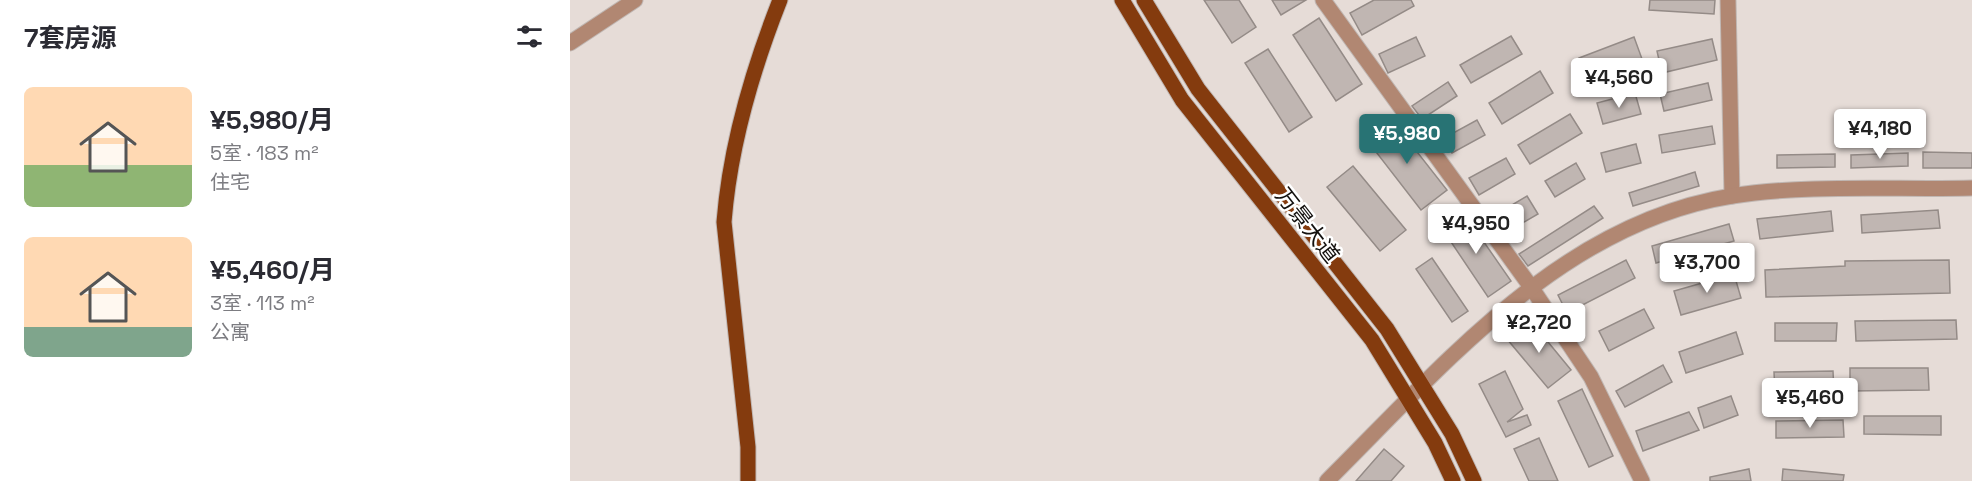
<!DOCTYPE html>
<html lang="zh">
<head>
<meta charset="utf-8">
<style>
	:root { --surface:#fff; --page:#f7f7f7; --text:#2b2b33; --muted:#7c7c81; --accent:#287374 }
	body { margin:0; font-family:"Space Grotesk","Noto Sans SC",sans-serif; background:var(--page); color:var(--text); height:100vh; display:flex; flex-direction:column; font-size:22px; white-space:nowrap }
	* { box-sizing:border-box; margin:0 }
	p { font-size:20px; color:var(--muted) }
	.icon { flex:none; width:33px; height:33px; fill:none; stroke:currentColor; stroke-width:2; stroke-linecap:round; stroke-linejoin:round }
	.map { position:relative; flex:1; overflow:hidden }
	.drawer { display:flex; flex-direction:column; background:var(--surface); width:570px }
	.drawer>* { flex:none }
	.price { position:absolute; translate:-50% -51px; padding:0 14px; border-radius:6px; background:#fff; color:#222; font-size:20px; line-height:39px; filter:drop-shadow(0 2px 3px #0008) }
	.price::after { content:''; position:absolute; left:50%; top:36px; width:18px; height:14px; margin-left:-9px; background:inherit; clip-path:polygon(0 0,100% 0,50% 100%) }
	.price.selected { background:var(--accent); color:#fff }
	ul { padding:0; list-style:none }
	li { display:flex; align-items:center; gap:18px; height:150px; padding:0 24px }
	li span { display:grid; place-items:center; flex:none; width:168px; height:120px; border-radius:9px; color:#555 }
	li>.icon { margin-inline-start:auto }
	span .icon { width:72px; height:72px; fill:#fffc; stroke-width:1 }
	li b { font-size:26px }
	h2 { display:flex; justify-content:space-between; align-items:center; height:72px; padding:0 24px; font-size:26px }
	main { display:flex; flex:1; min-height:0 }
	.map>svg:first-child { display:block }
	.building { fill:#c0b6b2; stroke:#948b87; stroke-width:1.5 }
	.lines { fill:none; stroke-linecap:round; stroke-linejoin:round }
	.minor-casing { stroke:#c0b7b3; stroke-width:17 }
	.major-casing { stroke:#c0b7b3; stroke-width:17 }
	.minor { stroke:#b18772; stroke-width:15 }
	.major { stroke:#843b0e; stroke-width:15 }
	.labels { text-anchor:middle; stroke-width:5; stroke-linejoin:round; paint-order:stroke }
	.street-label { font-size:22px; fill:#13100e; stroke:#fff }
</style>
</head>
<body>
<main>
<section class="drawer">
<h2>7套房源<svg class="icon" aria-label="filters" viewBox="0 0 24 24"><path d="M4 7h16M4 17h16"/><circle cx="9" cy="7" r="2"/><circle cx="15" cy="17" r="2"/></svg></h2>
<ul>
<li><span style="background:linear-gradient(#ffd9b3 65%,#8fb573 0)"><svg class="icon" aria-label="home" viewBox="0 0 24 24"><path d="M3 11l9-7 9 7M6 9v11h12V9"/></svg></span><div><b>¥5,980/月</b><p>5室 · 183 m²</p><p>住宅</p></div></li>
<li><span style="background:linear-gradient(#ffd9b3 75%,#7fa58c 0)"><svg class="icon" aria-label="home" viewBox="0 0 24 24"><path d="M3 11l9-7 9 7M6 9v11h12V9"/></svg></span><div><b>¥5,460/月</b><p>3室 · 113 m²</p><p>公寓</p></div></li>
</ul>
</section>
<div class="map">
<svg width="1402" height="481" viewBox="0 0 1402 481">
	<rect width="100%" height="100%" fill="#e6dcd7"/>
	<!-- building -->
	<g class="building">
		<path d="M 634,0 L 669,0 L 686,27 L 662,43 Z"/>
		<path d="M 702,0 L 736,0 L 711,15 Z"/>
		<path d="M 804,0 L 841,0 L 844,6 L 792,35 L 780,13 Z"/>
		<path d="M 1080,0 L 1145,0 L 1144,14 L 1079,10 Z"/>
		<path d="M 749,18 L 792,84 L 766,101 L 723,35 Z"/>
		<path d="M 941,36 L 952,54 L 901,83 L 890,65 Z"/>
		<path d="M 846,37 L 855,56 L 818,73 L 809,54 Z"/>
		<path d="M 1064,37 L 1072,59 L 1017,80 L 1009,58 Z"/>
		<path d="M 1142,39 L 1147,60 L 1092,73 L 1087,51 Z"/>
		<path d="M 698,49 L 742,117 L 719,132 L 675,63 Z"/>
		<path d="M 970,71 L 983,93 L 932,124 L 919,103 Z"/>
		<path d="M 878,82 L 887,96 L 852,119 L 842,106 Z"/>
		<path d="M 1138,83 L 1142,100 L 1094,111 L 1090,94 Z"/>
		<path d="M 1065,93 L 1071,114 L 1033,124 L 1027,103 Z"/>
		<path d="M 1000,114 L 1012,133 L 960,164 L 948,145 Z"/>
		<path d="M 822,120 L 877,190 L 851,210 L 796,139 Z"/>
		<path d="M 907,120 L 915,135 L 882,153 L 874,138 Z"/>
		<path d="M 1142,126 L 1145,144 L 1092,153 L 1089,135 Z"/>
		<path d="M 1066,144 L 1071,163 L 1036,172 L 1031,153 Z"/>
		<path d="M 1353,152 L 1402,153 L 1402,168 L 1353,168 Z"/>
		<path d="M 1338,153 L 1338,166 L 1281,168 L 1281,155 Z"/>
		<path d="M 1265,154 L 1265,167 L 1207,168 L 1207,155 Z"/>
		<path d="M 936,158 L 945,174 L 909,195 L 899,178 Z"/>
		<path d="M 1006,163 L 1015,179 L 985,197 L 975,181 Z"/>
		<path d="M 783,166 L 836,230 L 810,251 L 757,187 Z"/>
		<path d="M 1125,172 L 1129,186 L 1063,206 L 1059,193 Z"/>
		<path d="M 957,196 L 968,214 L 935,233 L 925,215 Z"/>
		<path d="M 1024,206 L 1033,218 L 958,266 L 949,254 Z"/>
		<path d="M 1368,210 L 1370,228 L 1292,233 L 1291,215 Z"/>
		<path d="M 1261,211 L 1263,231 L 1190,239 L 1187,219 Z"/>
		<path d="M 893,212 L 941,281 L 918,297 L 871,227 Z"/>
		<path d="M 1159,224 L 1164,241 L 1086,263 L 1082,246 Z"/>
		<path d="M 862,258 L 898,311 L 882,322 L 846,269 Z"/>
		<path d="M 1056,260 L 1065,278 L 997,313 L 988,295 Z"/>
		<path d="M 1379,260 L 1380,293 L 1196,297 L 1195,270 L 1275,266 L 1275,261 Z"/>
		<path d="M 1164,274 L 1171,298 L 1111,315 L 1104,291 Z"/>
		<path d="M 1074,309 L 1084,328 L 1039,351 L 1029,331 Z"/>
		<path d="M 960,320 L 1001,370 L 978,388 L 937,339 Z"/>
		<path d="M 1386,320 L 1387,339 L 1286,341 L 1285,321 Z"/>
		<path d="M 1205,323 L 1267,323 L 1266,341 L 1205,341 Z"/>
		<path d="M 1166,332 L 1173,354 L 1116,373 L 1109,352 Z"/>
		<path d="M 1093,365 L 1102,382 L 1055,407 L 1046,391 Z"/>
		<path d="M 1280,368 L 1358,368 L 1359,390 L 1280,391 Z"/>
		<path d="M 935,371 L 953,409 L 937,422 L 957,415 L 961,425 L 936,437 L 909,384 Z"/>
		<path d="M 1263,371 L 1264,392 L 1205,393 L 1204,372 Z"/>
		<path d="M 1012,389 L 1043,456 L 1019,467 L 988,401 Z"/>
		<path d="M 1161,396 L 1168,415 L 1134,428 L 1128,408 Z"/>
		<path d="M 1119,412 L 1129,430 L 1073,451 L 1066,431 Z"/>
		<path d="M 1294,416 L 1371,416 L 1371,435 L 1294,434 Z"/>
		<path d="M 1273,420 L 1274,437 L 1206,438 L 1206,421 Z"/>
		<path d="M 969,438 L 988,481 L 959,481 L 944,449 Z"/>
		<path d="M 814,449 L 834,466 L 821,481 L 786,481 Z"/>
		<path d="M 1179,469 L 1181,481 L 1140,481 L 1140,477 Z"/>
		<path d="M 1213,469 L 1274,475 L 1273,481 L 1212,481 Z"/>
	</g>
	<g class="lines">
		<!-- minor casing -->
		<g class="minor-casing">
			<g id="minor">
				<path d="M 753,0 L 961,287 L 1021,377 L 1072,481"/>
				<path d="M 1158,0 L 1162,196"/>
				<path d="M 0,43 L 65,0"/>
				<path d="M 757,481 C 872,367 991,223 1162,196 C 1236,184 1326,190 1402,188"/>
			</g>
		</g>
		<!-- major casing -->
		<g class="major-casing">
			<g id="major">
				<path d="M 552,0 L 612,100 L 802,340 L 865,443 L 883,481"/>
				<path d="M 574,0 L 628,89 L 817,329 L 882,434 L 904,481"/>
				<path d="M 178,481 L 178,447 L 154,222 C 160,146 182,71 210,0"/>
			</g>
		</g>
		<!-- minor -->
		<use href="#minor" class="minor"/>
		<!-- major -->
		<use href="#major" class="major"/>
	</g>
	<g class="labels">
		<!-- street labels -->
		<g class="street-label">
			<text transform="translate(738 225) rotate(52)" y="8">万景大道</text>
		</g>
	</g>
</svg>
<b class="price" style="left:1049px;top:109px">¥4,560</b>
<b class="price" style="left:1310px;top:160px">¥4,180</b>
<b class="price selected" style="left:837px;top:165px">¥5,980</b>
<b class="price" style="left:906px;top:255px">¥4,950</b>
<b class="price" style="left:1137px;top:294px">¥3,700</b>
<b class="price" style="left:969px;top:354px">¥2,720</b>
<b class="price" style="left:1240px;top:429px">¥5,460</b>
</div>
</main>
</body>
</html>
